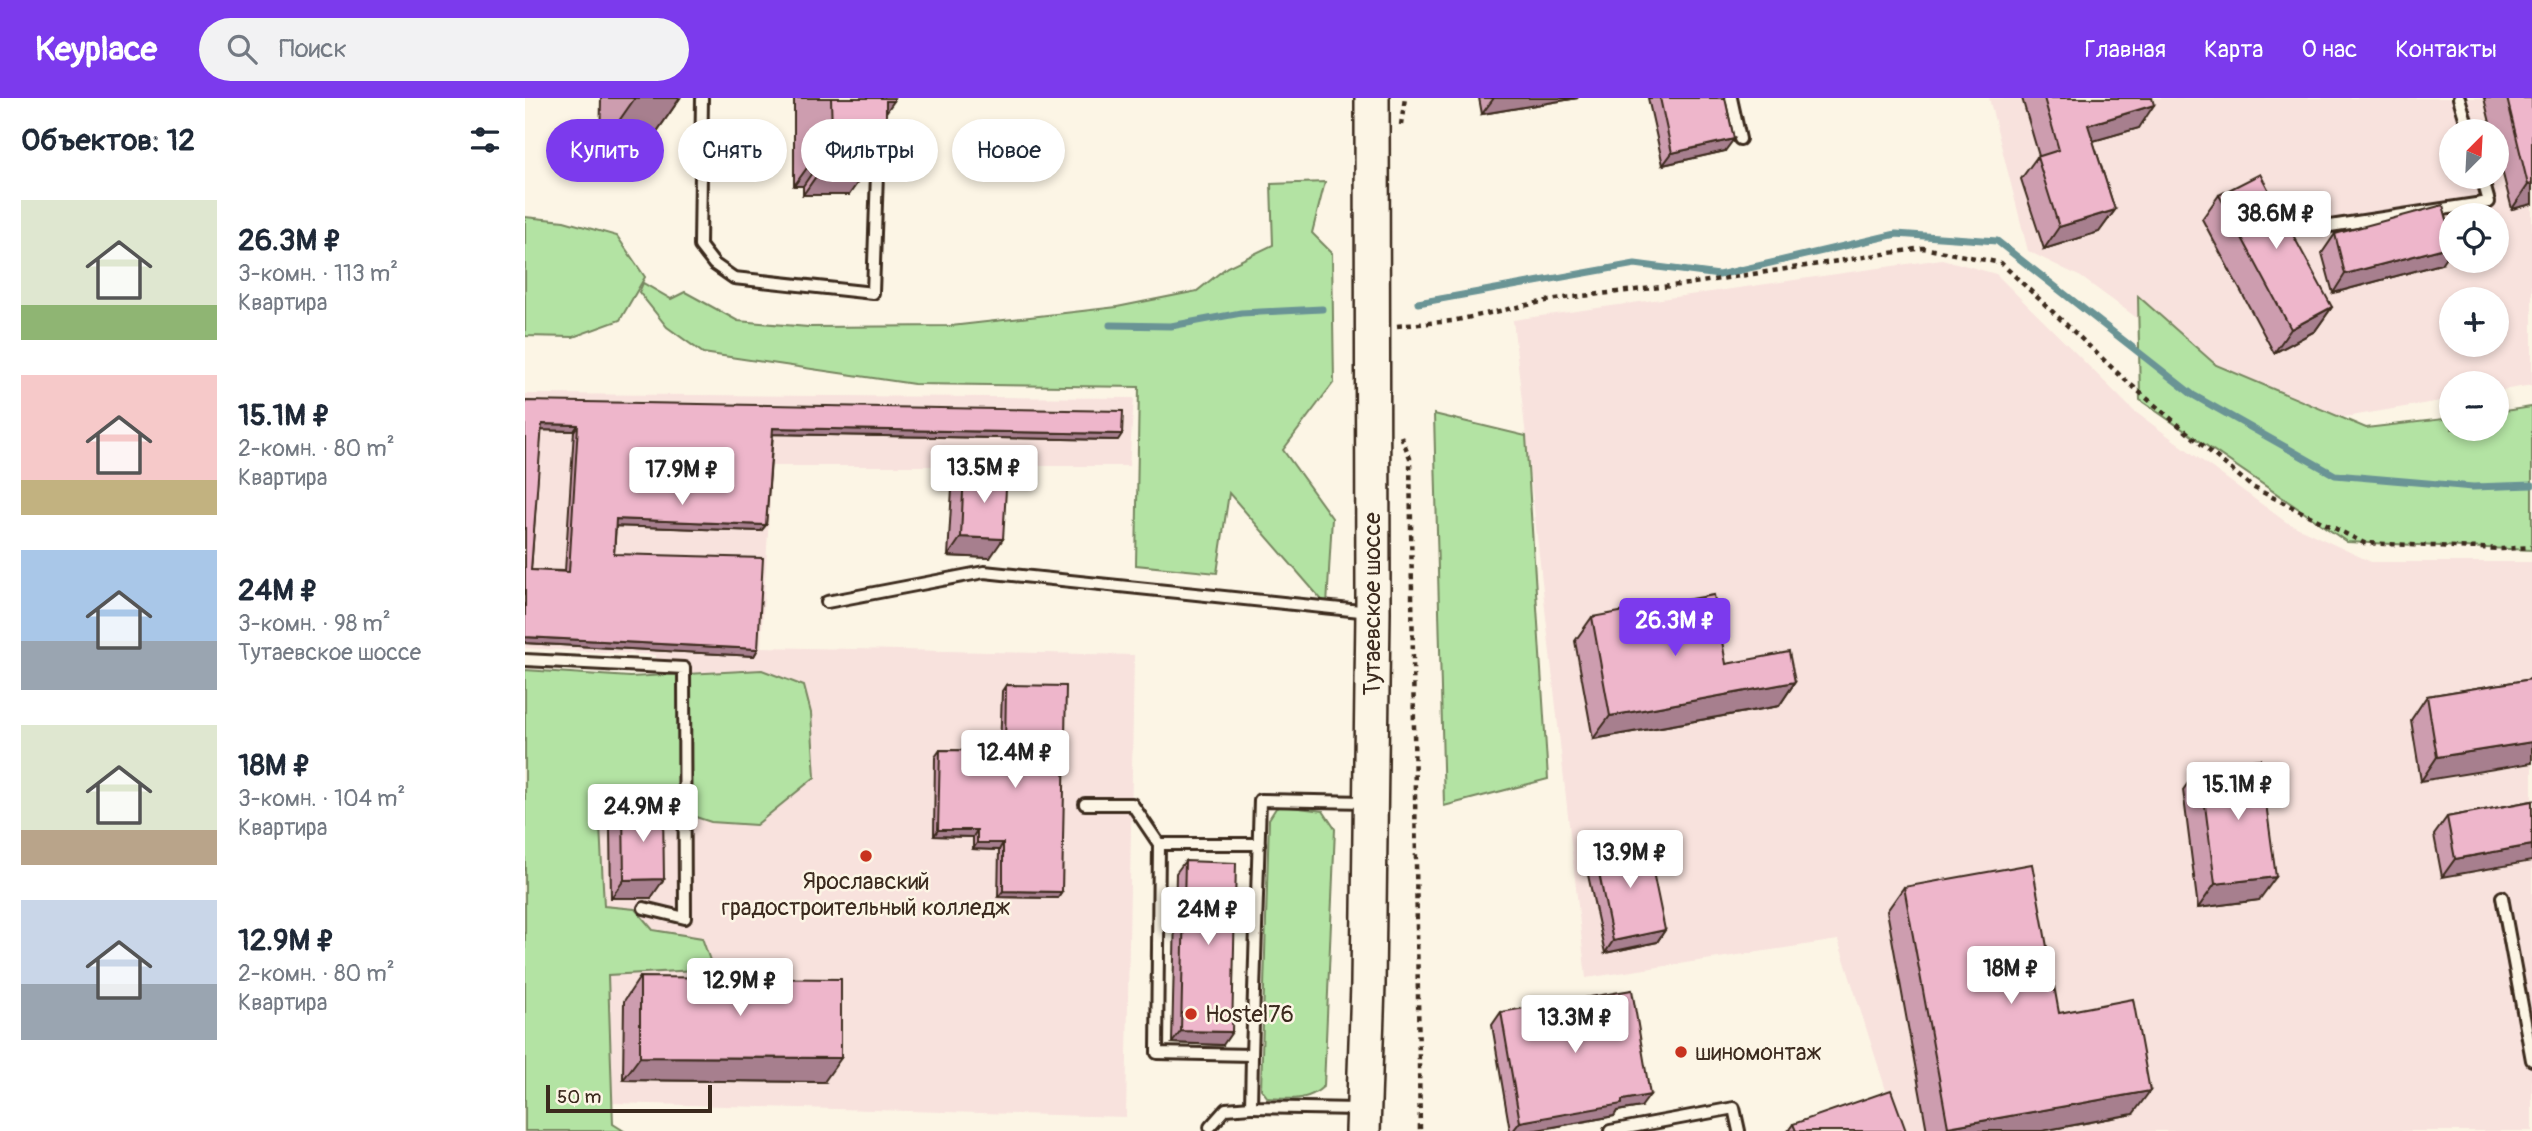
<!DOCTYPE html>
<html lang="ru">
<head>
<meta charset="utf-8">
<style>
	:root { --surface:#fff; --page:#f2f2f3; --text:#1f2937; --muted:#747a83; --accent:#7c3aed }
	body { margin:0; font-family:Pangolin,sans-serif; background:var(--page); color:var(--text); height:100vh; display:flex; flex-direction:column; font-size:26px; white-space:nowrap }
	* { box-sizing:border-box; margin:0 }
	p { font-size:23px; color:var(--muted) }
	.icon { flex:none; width:38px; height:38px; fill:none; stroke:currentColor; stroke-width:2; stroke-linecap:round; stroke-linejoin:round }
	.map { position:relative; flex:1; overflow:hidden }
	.details { display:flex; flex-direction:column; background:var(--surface); width:525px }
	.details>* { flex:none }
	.guide { position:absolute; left:21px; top:21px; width:665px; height:63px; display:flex; gap:14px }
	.needle { width:46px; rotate:24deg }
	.controls { position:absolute; left:1914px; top:21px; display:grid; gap:14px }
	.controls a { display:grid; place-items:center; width:70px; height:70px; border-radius:50%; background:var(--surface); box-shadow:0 4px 10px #0003; font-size:35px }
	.scale { position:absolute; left:21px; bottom:18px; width:166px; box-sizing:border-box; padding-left:7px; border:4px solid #3b2a1e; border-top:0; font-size:19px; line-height:24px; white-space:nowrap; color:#3b2a1e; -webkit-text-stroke:5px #fcf5e5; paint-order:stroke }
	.price { position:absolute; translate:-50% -60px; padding:0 16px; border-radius:7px; background:#fff; color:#222; font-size:23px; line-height:46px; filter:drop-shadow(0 2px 4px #0008) }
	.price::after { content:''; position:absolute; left:50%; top:42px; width:21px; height:16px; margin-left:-10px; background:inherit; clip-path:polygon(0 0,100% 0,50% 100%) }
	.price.current { background:var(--accent); color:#fff }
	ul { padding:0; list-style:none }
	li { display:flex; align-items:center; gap:21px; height:175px; padding:0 21px }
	li span { display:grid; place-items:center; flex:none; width:196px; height:140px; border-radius:0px; color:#555 }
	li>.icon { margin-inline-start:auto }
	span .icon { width:84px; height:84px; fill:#fffc; stroke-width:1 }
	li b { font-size:30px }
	h2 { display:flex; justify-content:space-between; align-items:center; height:84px; padding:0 21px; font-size:30px }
	.chip { padding:0 24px; border-radius:32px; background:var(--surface); box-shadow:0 4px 10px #0003; font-size:24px; line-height:63px }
	.chip.current { background:var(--accent); color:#fff }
	header { display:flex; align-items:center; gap:42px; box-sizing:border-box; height:98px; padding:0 35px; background:var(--accent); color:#fff }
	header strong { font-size:33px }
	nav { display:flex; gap:38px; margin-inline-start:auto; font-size:24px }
	.search { width:490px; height:63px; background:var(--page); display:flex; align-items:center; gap:18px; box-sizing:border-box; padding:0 24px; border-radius:38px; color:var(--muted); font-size:26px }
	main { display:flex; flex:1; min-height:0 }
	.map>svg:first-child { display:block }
	.built { fill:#f8e2dd; fill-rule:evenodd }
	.green { fill:#b3e3a3; stroke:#778660; stroke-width:2 }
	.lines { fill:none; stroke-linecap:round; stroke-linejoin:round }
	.stream { stroke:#6a9495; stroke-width:7 }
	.lane-casing { stroke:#3b2a1e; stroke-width:16 }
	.primary-casing { stroke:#3b2a1e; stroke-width:38 }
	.path { stroke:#3b2a1e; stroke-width:4.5; stroke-dasharray:5 5; stroke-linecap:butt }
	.lane { stroke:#fcf5e5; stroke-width:10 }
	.primary { stroke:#fcf5e5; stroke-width:33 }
	.wall { fill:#cd9daf; stroke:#3b2a1e; stroke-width:2; fill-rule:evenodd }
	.shaded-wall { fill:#a77f8e; stroke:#3b2a1e; stroke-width:2 }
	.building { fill:#eeb6cb; stroke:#3b2a1e; stroke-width:2; fill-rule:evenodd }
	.poi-dot { fill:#c8321e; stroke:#fcf5e5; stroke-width:2.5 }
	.labels { text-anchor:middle; stroke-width:5; stroke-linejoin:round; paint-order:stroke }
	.street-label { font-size:23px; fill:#3b2a1e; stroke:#fcf5e5 }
	.poi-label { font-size:23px; fill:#3b2a1e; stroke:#fcf5e5; text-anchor:start }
</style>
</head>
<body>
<header>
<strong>Keyplace</strong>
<div class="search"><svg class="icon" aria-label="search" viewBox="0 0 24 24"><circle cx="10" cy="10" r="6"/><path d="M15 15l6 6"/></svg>Поиск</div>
<nav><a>Главная</a><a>Карта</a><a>О нас</a><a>Контакты</a></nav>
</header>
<main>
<section class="details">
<h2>Объектов: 12<svg class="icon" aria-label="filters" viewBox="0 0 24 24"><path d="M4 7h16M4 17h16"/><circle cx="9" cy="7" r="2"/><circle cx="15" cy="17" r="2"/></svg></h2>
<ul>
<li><span style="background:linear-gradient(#dfe7d0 75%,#8fb573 0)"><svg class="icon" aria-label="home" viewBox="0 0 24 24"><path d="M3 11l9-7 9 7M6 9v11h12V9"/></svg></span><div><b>26.3M ₽</b><p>3-комн. · 113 m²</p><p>Квартира</p></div></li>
<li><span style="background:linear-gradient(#f6c9c9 75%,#c2b280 0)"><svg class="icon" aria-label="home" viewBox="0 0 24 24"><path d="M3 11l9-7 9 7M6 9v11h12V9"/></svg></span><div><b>15.1M ₽</b><p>2-комн. · 80 m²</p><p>Квартира</p></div></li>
<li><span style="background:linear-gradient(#a9c7e8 65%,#9aa5b1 0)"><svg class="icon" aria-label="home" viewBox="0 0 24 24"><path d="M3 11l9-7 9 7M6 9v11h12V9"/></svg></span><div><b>24M ₽</b><p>3-комн. · 98 m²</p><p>Тутаевское шоссе</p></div></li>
<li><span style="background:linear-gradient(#dfe7d0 75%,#b9a48a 0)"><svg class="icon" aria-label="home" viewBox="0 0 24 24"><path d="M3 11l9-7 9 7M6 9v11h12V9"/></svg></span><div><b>18M ₽</b><p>3-комн. · 104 m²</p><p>Квартира</p></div></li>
<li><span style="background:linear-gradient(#c9d6e8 60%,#9aa5b1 0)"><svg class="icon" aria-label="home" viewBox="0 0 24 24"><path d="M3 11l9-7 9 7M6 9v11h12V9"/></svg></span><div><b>12.9M ₽</b><p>2-комн. · 80 m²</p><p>Квартира</p></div></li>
</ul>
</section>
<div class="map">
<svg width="2007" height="1033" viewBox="0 0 2007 1033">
	<rect width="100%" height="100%" fill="#fcf5e5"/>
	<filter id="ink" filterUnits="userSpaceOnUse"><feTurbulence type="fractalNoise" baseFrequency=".0143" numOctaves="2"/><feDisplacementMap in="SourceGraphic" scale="14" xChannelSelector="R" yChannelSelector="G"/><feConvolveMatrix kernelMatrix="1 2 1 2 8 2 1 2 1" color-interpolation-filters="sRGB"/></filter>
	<g filter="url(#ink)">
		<!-- built -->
		<g class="built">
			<path d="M 1464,0 L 2007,0 L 2007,287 L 1972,293 L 1972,285 L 1927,285 L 1927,301 L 1761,329 L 1556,179 L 1503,153 ZM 1927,33 L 1972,33 L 1972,79 L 1927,79 ZM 1927,117 L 1972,117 L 1972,163 L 1927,163 ZM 1927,201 L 1972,201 L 1972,247 L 1927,247 Z"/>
			<path d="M 1417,161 L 1471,176 L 1609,313 L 1761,424 L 1846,464 L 2007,464 L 2007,1033 L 1374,1033 L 1313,842 L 1061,880 L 988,222 Z"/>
			<path d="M 0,296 L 609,300 L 604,368 L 247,368 L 236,549 L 609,557 L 601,1019 L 87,1005 L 74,707 L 128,705 L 131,557 L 0,550 Z"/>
		</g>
		<!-- green -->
		<g class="green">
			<path d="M 800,84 L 787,135 L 807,155 L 809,284 L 758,352 L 807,420 L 802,508 L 704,395 L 692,475 L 611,467 L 614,289 L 389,286 L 178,255 L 142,229 L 114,194 L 118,185 L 146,201 L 160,194 L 213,223 L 283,229 L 426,228 L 592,209 L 672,193 L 702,169 L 748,147 L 746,86 Z"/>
			<path d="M 0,119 L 39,123 L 92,138 L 120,179 L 95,222 L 48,239 L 0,238 Z"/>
			<path d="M 1613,198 L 1691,267 L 1841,330 L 1927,320 L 1927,331 L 1972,331 L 1972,314 L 2007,309 L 2007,452 L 1822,444 L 1615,302 Z"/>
			<path d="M 909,316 L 1001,338 L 1023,681 L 919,708 Z"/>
			<path d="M 0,572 L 105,579 L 237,572 L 279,588 L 286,615 L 290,679 L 231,727 L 186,724 L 128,705 L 74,707 L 79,808 L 110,811 L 128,832 L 177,840 L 188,871 L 83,877 L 88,1026 L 99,1033 L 0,1033 Z"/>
			<path d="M 758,708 L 798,713 L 810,731 L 799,988 C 782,1004 766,1001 743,1000 L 736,991 L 744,721 L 751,710 Z"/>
		</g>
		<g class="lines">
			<!-- stream -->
			<g class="stream">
				<path d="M 893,205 L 1110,166 L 1194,177 L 1371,136 L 1472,143 L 1668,297 L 1810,377 L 1948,389 L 2007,387"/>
				<path d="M 585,227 L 646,228 L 716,215 L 797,211"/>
			</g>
			<!-- lane casing -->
			<g class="lane-casing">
				<g id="lane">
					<path d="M 177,0 L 175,148 L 189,166 L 209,180 L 348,195 L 353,45"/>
					<path d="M 1206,0 L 1215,41"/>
					<path d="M 1934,0 L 1944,33"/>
					<path d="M 1792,130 L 1964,104 L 1957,79"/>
					<path d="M 302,504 L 459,474 L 845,514"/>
					<path d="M 0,562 L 159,570 L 160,820 L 119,810"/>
					<path d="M 560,706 L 607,706 L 634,746 L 734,746"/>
					<path d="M 634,746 L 632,955 L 727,957 L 735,702 L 842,704"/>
					<path d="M 1977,799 L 2007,962"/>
					<path d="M 727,957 L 726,1009 L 834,1011"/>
					<path d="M 685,1029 L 701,1011 L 726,1009"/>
					<path d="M 1085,1033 L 1209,1010 L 1214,1033"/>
				</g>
			</g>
			<!-- primary casing -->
			<g class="primary-casing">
				<path id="primary" d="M 838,1033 L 843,886 L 848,514 L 847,0"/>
			</g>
			<!-- path -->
			<g class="path">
				<path d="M 876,27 L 880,0"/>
				<path d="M 872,228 L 927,223 L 1031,201 L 1163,186 L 1398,150 L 1476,165 L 1599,281 L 1727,389 L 1839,445 L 1977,451 L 2007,449"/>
				<path d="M 876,338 L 885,360 L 895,1033"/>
			</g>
			<!-- lane -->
			<use href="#lane" class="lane"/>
			<!-- primary -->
			<use href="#primary" class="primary"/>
		</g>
		<!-- wall -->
		<g class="wall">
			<path d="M 76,0 L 155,0 L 120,51 L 75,50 Z"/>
			<path d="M 269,0 L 369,0 L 361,14 L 324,97 L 278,97 L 278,88 L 269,88 Z"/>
			<path d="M 954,0 L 1053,0 L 957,16 Z"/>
			<path d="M 1123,0 L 1200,0 L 1200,53 L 1138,67 Z"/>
			<path d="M 1497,0 L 1627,0 L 1614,30 L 1568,43 L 1590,112 L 1574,134 L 1519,151 L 1496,81 L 1512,59 L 1514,58 Z"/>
			<path d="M 1959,0 L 2007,0 L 2007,106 L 1987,111 L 1972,53 L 1972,33 L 1967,33 Z"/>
			<path d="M 1694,97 L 1807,209 L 1790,233 L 1749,255 L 1677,121 Z"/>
			<path d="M 1810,136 L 1916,166 L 1808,195 L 1797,155 Z"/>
			<path d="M 0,303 L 593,342 L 248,336 L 241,427 L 236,433 L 91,428 L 89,456 L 233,551 L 229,558 L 0,545 ZM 16,332 L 49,333 L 40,473 L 6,472 Z"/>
			<path d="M 439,372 L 465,460 L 423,458 L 427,391 Z"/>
			<path d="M 1067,519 L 1201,566 L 1270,584 L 1254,608 L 1068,641 L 1050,543 Z"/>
			<path d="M 2007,581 L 1896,683 L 1886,622 L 1902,598 Z"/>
			<path d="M 481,587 L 537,794 L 533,800 L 473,799 L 474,752 L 448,751 L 448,739 L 409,738 L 410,659 L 415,652 L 475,653 L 477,593 Z"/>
			<path d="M 1675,668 L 1734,802 L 1673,810 L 1658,692 Z"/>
			<path d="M 2007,703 L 1917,779 L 1909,737 L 1922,719 Z"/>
			<path d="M 98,712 L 126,800 L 86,800 L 85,730 Z"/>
			<path d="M 1069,751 L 1140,832 L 1132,844 L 1080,855 L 1060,763 Z"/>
			<path d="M 660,763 L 698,947 L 647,945 L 651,775 Z"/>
			<path d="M 1379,789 L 1534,915 L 1608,1016 L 1517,1033 L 1402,1033 L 1362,813 Z"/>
			<path d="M 115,879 L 299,984 L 98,982 L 99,903 Z"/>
			<path d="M 976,914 L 1116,1009 L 1092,1013 L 1089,1018 L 1006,1033 L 985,1033 L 967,927 Z"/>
			<path d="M 1268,1026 L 1381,1033 L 1263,1033 Z"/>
		</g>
		<!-- shaded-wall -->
		<g class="shaded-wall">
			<path d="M 110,0 L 155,0 L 120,51 L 75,50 Z"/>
			<path d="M 969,0 L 1053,0 L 957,16 Z"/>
			<path d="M 361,3 L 369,3 L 340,44 L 361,44 L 324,97 L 278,97 L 315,44 Z"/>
			<path d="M 1629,7 L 1614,30 L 1547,49 L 1563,27 Z"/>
			<path d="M 315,34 L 278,88 L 269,88 L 307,35 Z"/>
			<path d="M 1209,41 L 1200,53 L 1138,67 L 1147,55 Z"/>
			<path d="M 2007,86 L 2007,106 L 1987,111 L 2003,87 Z"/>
			<path d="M 1590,112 L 1574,134 L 1519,151 L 1534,129 Z"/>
			<path d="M 1927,148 L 1927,150 L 1916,166 L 1808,195 L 1820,176 Z"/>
			<path d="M 1807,209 L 1790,233 L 1749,255 L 1766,231 Z"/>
			<path d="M 17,326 L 53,327 L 49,333 L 12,332 Z"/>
			<path d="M 248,330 L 597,336 L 593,342 L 244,336 Z"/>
			<path d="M 91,421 L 241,427 L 236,433 L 87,428 Z"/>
			<path d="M 436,439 L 478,441 L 465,460 L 423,458 Z"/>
			<path d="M 0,539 L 233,551 L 229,558 L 0,545 Z"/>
			<path d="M 1270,584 L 1254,608 L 1068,641 L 1085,618 Z"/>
			<path d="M 2007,644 L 2007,665 L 1896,683 L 1912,659 Z"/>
			<path d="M 413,732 L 452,732 L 448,739 L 409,738 Z"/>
			<path d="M 452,745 L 478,745 L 474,752 L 448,751 Z"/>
			<path d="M 2007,747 L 2007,763 L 1917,779 L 1930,761 Z"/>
			<path d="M 1751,779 L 1734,802 L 1673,810 L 1690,786 Z"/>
			<path d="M 139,781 L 126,800 L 86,800 L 99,782 Z"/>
			<path d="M 478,793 L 537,794 L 533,800 L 473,799 Z"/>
			<path d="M 1140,832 L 1132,844 L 1080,855 L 1088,843 Z"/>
			<path d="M 656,933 L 707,934 L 698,947 L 647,945 Z"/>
			<path d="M 115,959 L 316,960 L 299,984 L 98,982 Z"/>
			<path d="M 1625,993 L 1608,1016 L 1517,1033 L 1420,1033 L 1423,1029 Z"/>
			<path d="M 1125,997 L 1116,1009 L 1092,1013 L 1089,1018 L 1006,1033 L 988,1033 L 995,1024 L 1097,1002 Z"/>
		</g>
		<!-- building -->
		<g class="building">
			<path d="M 306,0 L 369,0 L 369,3 L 361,3 L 361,44 L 315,44 L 315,34 L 307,35 Z"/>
			<path d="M 1135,0 L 1200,0 L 1209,41 L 1147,55 Z"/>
			<path d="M 1519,0 L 1627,0 L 1629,7 L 1563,27 L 1590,112 L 1534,129 L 1512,59 L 1534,52 Z"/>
			<path d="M 1982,0 L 2007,0 L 2007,86 L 2003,87 Z"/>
			<path d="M 1735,76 L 1807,209 L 1766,231 L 1694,97 Z"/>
			<path d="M 1918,107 L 1927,140 L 1927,148 L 1820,176 L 1810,136 Z"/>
			<path d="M 0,303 L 598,313 L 597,336 L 248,330 L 241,427 L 91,421 L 89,456 L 238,460 L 233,551 L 0,539 ZM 17,326 L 53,327 L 44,474 L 6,472 Z"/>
			<path d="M 439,372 L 482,375 L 478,441 L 436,439 Z"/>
			<path d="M 1189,497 L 1201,566 L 1264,554 L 1270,584 L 1085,618 L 1067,519 Z"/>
			<path d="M 2007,581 L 2007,644 L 1912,659 L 1902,598 Z"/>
			<path d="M 481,587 L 541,588 L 537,794 L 478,793 L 478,745 L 452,745 L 452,732 L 413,732 L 415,652 L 480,653 Z"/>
			<path d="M 1735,661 L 1751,779 L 1690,786 L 1675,668 Z"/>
			<path d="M 2007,703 L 2007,747 L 1930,761 L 1922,719 Z"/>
			<path d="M 138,711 L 139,781 L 99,782 L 98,712 Z"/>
			<path d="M 1121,740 L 1140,832 L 1088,843 L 1069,751 Z"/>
			<path d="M 660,763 L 711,765 L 707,934 L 656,933 Z"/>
			<path d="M 1507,766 L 1534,915 L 1608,901 L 1625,993 L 1423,1029 L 1379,789 Z"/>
			<path d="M 115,879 L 316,881 L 316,960 L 115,959 Z"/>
			<path d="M 1107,892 L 1125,997 L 1097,1002 L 1097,1006 L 995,1024 L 976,914 Z"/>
			<path d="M 1366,992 L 1381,1033 L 1271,1033 L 1268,1026 Z"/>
		</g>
	</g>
	<!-- markers -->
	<g class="poi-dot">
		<circle cx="341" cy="758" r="7"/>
		<circle cx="666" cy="916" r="7"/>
		<circle cx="1156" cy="954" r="7"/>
	</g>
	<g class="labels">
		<!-- street labels -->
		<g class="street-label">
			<text transform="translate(847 506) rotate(-90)" y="8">Тутаевское шоссе</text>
		</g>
		<!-- poi labels -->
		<g class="poi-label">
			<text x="341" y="791" text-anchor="middle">Ярославский<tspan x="341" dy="26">градостроительный колледж</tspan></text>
			<text x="680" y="924">Hostel76</text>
			<text x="1170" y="962">шиномонтаж</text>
		</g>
	</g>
</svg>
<div class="controls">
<a><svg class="needle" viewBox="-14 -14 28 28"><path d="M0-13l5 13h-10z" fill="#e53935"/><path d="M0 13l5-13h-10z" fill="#747a83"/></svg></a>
<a><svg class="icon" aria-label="locate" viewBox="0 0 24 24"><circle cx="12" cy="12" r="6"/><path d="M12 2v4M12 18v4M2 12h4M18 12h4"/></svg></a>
<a>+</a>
<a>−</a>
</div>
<div class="scale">50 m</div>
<b class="price" style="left:1751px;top:153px">38.6M ₽</b>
<b class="price" style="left:459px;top:407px">13.5M ₽</b>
<b class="price" style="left:157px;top:409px">17.9M ₽</b>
<b class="price current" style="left:1150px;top:560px">26.3M ₽</b>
<b class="price" style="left:490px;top:692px">12.4M ₽</b>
<b class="price" style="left:1713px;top:724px">15.1M ₽</b>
<b class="price" style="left:118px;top:746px">24.9M ₽</b>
<b class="price" style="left:1105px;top:792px">13.9M ₽</b>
<b class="price" style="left:683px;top:849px">24M ₽</b>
<b class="price" style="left:1486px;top:908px">18M ₽</b>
<b class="price" style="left:215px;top:920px">12.9M ₽</b>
<b class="price" style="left:1050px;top:957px">13.3M ₽</b>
<div class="guide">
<a class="chip current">Купить</a>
<a class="chip">Снять</a>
<a class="chip">Фильтры</a>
<a class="chip">Новое</a>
</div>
</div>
</main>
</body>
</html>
